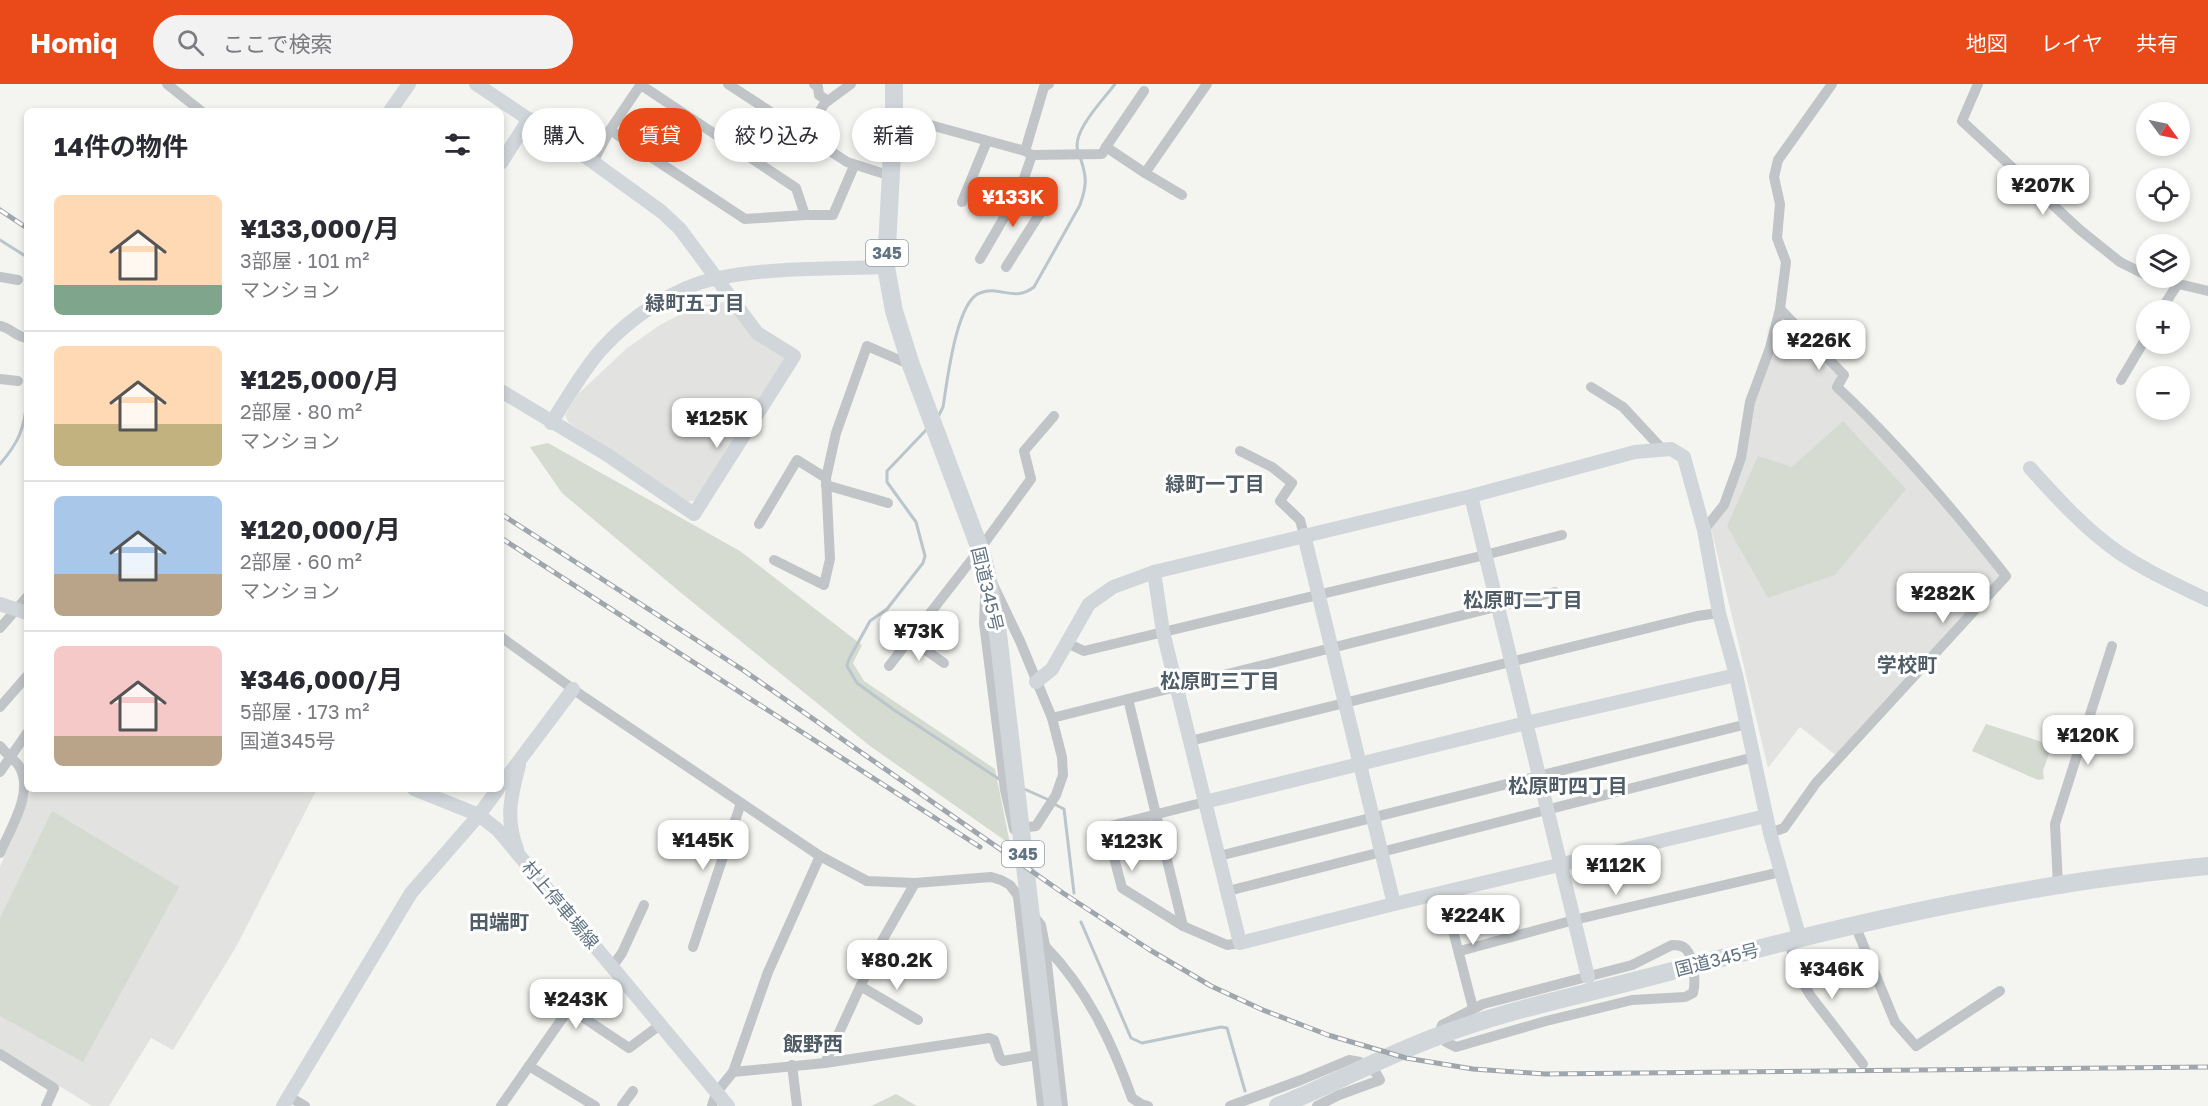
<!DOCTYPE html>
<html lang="ja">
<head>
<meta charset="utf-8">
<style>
	:root { --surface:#fff; --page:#f2f2f3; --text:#2b2b33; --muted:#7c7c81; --line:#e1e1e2; --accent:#ea491a }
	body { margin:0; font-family:"Golos Text","Noto Sans JP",sans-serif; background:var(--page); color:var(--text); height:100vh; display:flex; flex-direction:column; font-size:22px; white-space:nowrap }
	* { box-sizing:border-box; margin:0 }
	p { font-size:20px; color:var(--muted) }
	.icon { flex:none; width:33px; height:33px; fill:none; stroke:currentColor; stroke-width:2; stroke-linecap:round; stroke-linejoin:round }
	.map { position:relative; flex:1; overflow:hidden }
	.side { position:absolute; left:24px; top:24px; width:480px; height:684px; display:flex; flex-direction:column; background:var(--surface); border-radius:9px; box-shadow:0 3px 9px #0003 }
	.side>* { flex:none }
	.banner { position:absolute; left:522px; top:24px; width:570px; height:54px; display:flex; gap:12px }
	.needle { width:39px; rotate:123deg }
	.tools { position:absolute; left:2136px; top:18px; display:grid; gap:12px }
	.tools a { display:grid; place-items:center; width:54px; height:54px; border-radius:50%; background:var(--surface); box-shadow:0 3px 9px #0003; font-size:30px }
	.price { position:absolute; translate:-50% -51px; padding:0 14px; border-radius:12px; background:#fff; color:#222; font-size:20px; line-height:39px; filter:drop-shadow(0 2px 3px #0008) }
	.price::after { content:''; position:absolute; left:50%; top:36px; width:18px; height:14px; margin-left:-9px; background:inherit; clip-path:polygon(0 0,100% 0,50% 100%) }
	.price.active { background:var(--accent); color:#fff }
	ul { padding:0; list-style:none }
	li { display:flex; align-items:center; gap:18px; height:150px; padding:0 30px }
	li+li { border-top:2px solid var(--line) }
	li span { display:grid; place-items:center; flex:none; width:168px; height:120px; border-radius:9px; color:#555 }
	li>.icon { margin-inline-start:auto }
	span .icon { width:72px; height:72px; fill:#fffc; stroke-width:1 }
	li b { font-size:26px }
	h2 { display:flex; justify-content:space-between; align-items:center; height:72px; padding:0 30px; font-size:26px }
	.chip { padding:0 21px; border-radius:27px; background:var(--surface); box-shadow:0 3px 9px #0003; font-size:21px; line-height:54px }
	.chip.active { background:var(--accent); color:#fff }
	header { display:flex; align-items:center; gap:36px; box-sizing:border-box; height:84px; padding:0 30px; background:var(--accent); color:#fff }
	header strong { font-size:28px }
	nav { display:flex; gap:33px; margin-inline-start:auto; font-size:21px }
	.search { width:420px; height:54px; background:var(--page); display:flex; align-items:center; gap:15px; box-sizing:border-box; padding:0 21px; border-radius:33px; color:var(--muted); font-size:22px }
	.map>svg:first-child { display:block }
	.built { fill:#e2e3e1 }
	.green { fill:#d5dbd1 }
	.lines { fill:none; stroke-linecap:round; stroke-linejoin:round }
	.stream { stroke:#bac6cb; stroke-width:3 }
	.street { stroke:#c1c5c8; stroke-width:10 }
	.secondary { stroke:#d1d6da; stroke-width:14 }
	.highway { stroke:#d1d6da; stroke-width:18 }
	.rail-casing { stroke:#9fa6ac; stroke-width:5 }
	.rail { stroke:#fff; stroke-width:3; stroke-dasharray:9; stroke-linecap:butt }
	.labels { text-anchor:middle; stroke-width:6; stroke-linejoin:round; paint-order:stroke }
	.shield { fill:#fff; stroke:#919ea8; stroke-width:1.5 }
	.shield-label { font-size:16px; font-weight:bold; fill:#627482 }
	.street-label { font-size:18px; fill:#627482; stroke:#fff }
	.neighbourhood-label { font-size:20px; font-weight:bold; fill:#505d67; stroke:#fff }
</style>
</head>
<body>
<header>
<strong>Homiq</strong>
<div class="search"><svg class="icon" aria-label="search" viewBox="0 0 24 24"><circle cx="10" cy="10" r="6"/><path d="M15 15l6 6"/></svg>ここで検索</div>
<nav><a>地図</a><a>レイヤ</a><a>共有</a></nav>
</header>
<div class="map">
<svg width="2208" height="1022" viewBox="0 0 2208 1022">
	<rect width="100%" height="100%" fill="#f4f4f0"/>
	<!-- built -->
	<g class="built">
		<path d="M 726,218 L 784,273 L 785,278 L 695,416 L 687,418 L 568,338 L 565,331 L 578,310 L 627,264 L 660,241 L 696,222 Z"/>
		<path d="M 1781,236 L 1786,236 L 1837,289 L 1837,297 L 1876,347 L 1953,431 L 2002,491 L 1838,673 L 1800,643 L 1768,684 L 1711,444 L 1721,430 L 1751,325 Z"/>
		<path d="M 31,705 L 317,705 L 236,863 L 173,966 L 151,954 L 109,1022 L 92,1022 L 0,966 L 0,783 Z"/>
	</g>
	<!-- green -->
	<g class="green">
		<path d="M 1843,337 L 1906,405 L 1835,491 L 1768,514 L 1727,442 L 1758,372 L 1792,383 Z"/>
		<path d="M 548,359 L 740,467 L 862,561 L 853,579 L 864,597 L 995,685 L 1010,760 L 870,662 L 680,508 L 562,409 L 530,363 Z"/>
		<path d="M 1986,640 L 2052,661 L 2043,687 L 2044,695 L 2038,696 L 1972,667 Z"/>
		<path d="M 52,727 L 179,803 L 83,978 L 0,932 L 0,834 Z"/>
		<path d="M 896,1010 L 917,1022 L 871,1022 Z"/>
	</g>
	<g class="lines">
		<!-- stream -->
		<g class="stream">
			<path d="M 1078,67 C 1071,48 1104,15 1115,0"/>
			<path d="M 0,156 L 27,173"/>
			<path d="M 938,333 L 943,323 C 947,299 956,217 980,209 C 1001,201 1013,219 1034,203 L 1080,121 C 1087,101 1087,93 1080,73"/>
			<path d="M 927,345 L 887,387 L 887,398 L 916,438 L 925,472 L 923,479 L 887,525 L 870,537 L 849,575 L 847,582 L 857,599 L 894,626 L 1002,697"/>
			<path d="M 0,380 C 19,358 24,345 27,317"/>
			<path d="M 1022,704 L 1049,716"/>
			<path d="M 1054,720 L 1064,725 L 1074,809"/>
			<path d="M 1081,838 L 1131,954 L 1142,959 L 1221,943 L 1227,944 L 1245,1007"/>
		</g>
		<!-- street -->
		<g class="street">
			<path d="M 167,0 L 201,27"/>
			<path d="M 728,0 L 847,78 L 891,92"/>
			<path d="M 814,0 L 818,3 L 819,11 L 828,17"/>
			<path d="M 1978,0 L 1962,37 L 2080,146 L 2120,178 L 2146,191"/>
			<path d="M 641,1 L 796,104 L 805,131"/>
			<path d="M 894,31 L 1025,67 L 1044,3 L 1049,0"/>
			<path d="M 610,46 L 745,135 L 805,131 L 833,131 L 854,82"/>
			<path d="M 804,51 L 825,19 L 851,0"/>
			<path d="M 1106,63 L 1144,7"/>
			<path d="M 1025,67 L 1032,71 L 1102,70 L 1106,63 L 1145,89 L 1207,0"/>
			<path d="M 593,78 L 610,46 L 641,0"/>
			<path d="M 1145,89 L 1182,111"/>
			<path d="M 962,118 L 987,57"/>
			<path d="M 980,175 L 1020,106 L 1032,71"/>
			<path d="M 1006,183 L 1044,123 L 1020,106"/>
			<path d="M 0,193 L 18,196"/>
			<path d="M 2153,194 L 2208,207"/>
			<path d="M 2161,226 L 2177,201"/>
			<path d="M 0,242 C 11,244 16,253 27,254"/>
			<path d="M 0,295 L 18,297"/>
			<path d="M 2121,296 L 2146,254"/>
			<path d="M 1591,303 L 1623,323 L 1663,366"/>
			<path d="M 1240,367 L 1272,383 L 1292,399 L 1280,417 L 1300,436 L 1304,451"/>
			<path d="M 826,401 L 888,419"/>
			<path d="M 759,440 L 797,376 L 826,394"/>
			<path d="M 1704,446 L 1724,421 L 1741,374 L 1750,318 L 1770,264 L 1780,225 L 1786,178 L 1777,154 L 1780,120 L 1774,93 L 1778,76 L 1832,0"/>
			<path d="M 774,476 L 824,501 L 830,475 L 826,394 L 836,349 L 867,262 L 911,281"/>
			<path d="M 986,486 L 1020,557 L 1052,634 L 1062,673 L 1063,691 L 1056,711 L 1036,742 L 1014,745 L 1005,706 L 984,539 Z"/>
			<path d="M 0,544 L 27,513"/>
			<path d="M 501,553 L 584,613 L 820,772 L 867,797 L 915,799 L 991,793 L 1001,796 L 1010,801 L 1018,812 L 1041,841 L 1045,862 L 1063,1022"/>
			<path d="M 910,555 L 944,579"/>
			<path d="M 1067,559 L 1084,567 L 1485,471 L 1562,451"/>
			<path d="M 889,582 L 980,465 L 1031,395 L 1024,367 L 1054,332"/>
			<path d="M 1128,615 L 1183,842"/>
			<path d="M 0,623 L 27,592"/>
			<path d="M 1052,634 L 1555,508"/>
			<path d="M 1190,657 L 1697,532 L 1719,529"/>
			<path d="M 0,662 C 5,669 16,677 19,682 C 35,707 10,745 0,769"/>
			<path d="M 0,688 L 27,649"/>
			<path d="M 1205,718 L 1106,743 L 1122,804 L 1183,842 L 1227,861 L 1240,859"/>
			<path d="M 1770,749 L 1784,744 L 1816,699 L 2006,492 C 1954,426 1899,361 1837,303 L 1844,291 L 1780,225"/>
			<path d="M 1219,772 L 1747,640"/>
			<path d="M 2058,801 L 2055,740 L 2112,562"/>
			<path d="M 1228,807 L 1754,673"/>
			<path d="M 1443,808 L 1473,924"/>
			<path d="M 1018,813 L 1042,1022"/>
			<path d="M 1855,841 L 1895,938 L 1916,962 L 2000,907"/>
			<path d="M 1789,858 L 1800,894 L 1810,911 L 1863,980"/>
			<path d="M 1672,861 C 1677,861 1682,861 1686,865 C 1694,874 1696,899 1693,909 L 1685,913 L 1632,916 L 1546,937 L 1456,963 L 1446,958 L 1441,944 L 1442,941 L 1483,920 L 1632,881 Z"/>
			<path d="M 1045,862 C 1087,905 1112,958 1132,1014 L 1141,1020 L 1148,1022"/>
			<path d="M 693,863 L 741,719"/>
			<path d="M 1460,867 L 1574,836 L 1780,788"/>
			<path d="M 612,883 L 622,869 L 644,821"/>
			<path d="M 862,903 L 918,936"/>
			<path d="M 0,970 L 54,1004 L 46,1022"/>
			<path d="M 825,979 L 878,864 L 915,799"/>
			<path d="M 792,981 L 797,1022"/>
			<path d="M 529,982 L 595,1022"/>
			<path d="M 733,988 L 825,979 L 989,954 L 994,956 L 1000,974 L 1003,977 L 1037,971"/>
			<path d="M 288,1012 L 305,1022"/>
			<path d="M 501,1022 L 566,929 L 572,926 L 629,964 L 660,941"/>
			<path d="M 622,1022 L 633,1007"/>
			<path d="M 712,1022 L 716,1009 L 733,988 L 768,888 L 820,772"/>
			<path d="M 1230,1022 L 1301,996 L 1349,976 L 1360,978 L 1376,989 L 1380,996 L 1339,1011 L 1317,1022"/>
		</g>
		<!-- secondary -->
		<g class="secondary">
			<path d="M 476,0 L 593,78 L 662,128 L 680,145 L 757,249 L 794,272 L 694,430 L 606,370 L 501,307"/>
			<path d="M 390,27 L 409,0"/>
			<path d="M 501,79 L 529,35"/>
			<path d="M 551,339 C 567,315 581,289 600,267 C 629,234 674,203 718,194 C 773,183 831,185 886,183"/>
			<path d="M 2030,384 C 2057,414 2085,445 2118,468 C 2146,487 2177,501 2208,516"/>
			<path d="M 1471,412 L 1588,893"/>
			<path d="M 1304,451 L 1394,820"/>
			<path d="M 1154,488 L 1163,548 L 1240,859 L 1394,820 L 1766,732"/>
			<path d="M 0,520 L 27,529"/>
			<path d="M 1036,598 L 1052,585 L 1089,520 L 1113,503 L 1154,488 L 1471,412 L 1635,368 L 1671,365 L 1684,373 L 1704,446 L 1719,529 L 1736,591 L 1770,749 L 1800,855"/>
			<path d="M 501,701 L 573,605"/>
			<path d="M 414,705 L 479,731 L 498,746 L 728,1022"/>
			<path d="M 1205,718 L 1526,639 L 1736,591"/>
			<path d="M 517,765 C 505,734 511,712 519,681"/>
			<path d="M 283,1022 L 411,809 L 479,731 L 498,705"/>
		</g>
		<!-- highway -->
		<g class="highway">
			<path d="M 894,0 L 894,31 L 886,183 L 894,227 L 911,281 L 980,465 L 986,486 L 998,550 L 1053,1022"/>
			<path d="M 1278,1022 C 1330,1002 1380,974 1433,954 C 1505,926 1582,911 1657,891 C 1789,856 1923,822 2059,801 C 2108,793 2158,787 2208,782"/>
		</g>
		<!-- rail casing -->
		<g class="rail-casing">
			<g id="rail">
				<path d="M 0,126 L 27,144"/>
				<path d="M 501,430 L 743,586 L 1063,809 L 1150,866 L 1211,902 L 1263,926 L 1328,951 L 1406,974 L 1473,985 L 1545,990 L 2208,983"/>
				<path d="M 501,454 L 980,763"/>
			</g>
		</g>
		<!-- rail -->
		<use href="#rail" class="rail"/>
	</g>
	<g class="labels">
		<!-- shield labels -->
		<g class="shield">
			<rect x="866" y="156" width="42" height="26" rx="4.5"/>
			<rect x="1002" y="757" width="42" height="26" rx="4.5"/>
		</g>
		<g class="shield-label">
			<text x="887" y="175">345</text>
			<text x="1023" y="776">345</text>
		</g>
		<!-- street labels -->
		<g class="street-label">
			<text transform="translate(987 505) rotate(77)" y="6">国道345号</text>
			<text transform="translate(560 821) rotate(50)" y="6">村上停車場線</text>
			<text transform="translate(1717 876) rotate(-14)" y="6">国道345号</text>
		</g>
		<!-- neighbourhood labels -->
		<g class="neighbourhood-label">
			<text x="695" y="226">緑町五丁目</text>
			<text x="1215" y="407">緑町一丁目</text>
			<text x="1523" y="523">松原町二丁目</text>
			<text x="1907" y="588">学校町</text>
			<text x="1220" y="604">松原町三丁目</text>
			<text x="1568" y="709">松原町四丁目</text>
			<text x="499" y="845">田端町</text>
			<text x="813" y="967">飯野西</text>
		</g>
	</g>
</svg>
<div class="tools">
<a><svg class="needle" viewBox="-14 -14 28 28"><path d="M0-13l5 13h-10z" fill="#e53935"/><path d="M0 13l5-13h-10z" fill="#7c7c81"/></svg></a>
<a><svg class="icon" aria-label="locate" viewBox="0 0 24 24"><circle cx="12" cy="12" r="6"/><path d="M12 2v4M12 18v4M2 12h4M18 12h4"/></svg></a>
<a><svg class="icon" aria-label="layers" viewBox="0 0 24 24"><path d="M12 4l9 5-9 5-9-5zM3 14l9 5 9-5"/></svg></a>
<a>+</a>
<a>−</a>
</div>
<b class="price" style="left:2043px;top:132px">¥207K</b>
<b class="price active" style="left:1013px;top:144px">¥133K</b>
<b class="price" style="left:1819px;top:287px">¥226K</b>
<b class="price" style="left:717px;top:365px">¥125K</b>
<b class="price" style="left:1943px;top:540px">¥282K</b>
<b class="price" style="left:919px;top:578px">¥73K</b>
<b class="price" style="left:2088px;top:682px">¥120K</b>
<b class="price" style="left:703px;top:787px">¥145K</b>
<b class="price" style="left:1132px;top:788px">¥123K</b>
<b class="price" style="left:1616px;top:812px">¥112K</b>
<b class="price" style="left:1473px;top:862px">¥224K</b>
<b class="price" style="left:897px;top:907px">¥80.2K</b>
<b class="price" style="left:1832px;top:916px">¥346K</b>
<b class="price" style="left:576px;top:946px">¥243K</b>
<div class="banner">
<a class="chip">購入</a>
<a class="chip active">賃貸</a>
<a class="chip">絞り込み</a>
<a class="chip">新着</a>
</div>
<section class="side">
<h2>14件の物件<svg class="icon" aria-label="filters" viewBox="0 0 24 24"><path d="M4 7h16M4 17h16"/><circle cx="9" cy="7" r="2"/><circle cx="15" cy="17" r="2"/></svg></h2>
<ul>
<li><span style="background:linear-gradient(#ffd9b3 75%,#7fa58c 0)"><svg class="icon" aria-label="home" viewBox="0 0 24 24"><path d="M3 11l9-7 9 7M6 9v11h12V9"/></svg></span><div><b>¥133,000/月</b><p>3部屋 · 101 m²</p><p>マンション</p></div></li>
<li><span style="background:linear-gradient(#ffd9b3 65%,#c2b280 0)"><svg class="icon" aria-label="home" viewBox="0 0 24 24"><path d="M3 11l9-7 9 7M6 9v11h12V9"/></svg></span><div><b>¥125,000/月</b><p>2部屋 · 80 m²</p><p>マンション</p></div></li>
<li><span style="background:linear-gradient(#a9c7e8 65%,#b9a48a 0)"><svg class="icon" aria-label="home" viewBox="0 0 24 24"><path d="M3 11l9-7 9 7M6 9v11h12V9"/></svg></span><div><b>¥120,000/月</b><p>2部屋 · 60 m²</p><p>マンション</p></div></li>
<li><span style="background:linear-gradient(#f6c9c9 75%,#b9a48a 0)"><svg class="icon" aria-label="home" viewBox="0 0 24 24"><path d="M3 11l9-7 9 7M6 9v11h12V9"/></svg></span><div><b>¥346,000/月</b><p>5部屋 · 173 m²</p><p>国道345号</p></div></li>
</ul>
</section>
</div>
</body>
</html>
